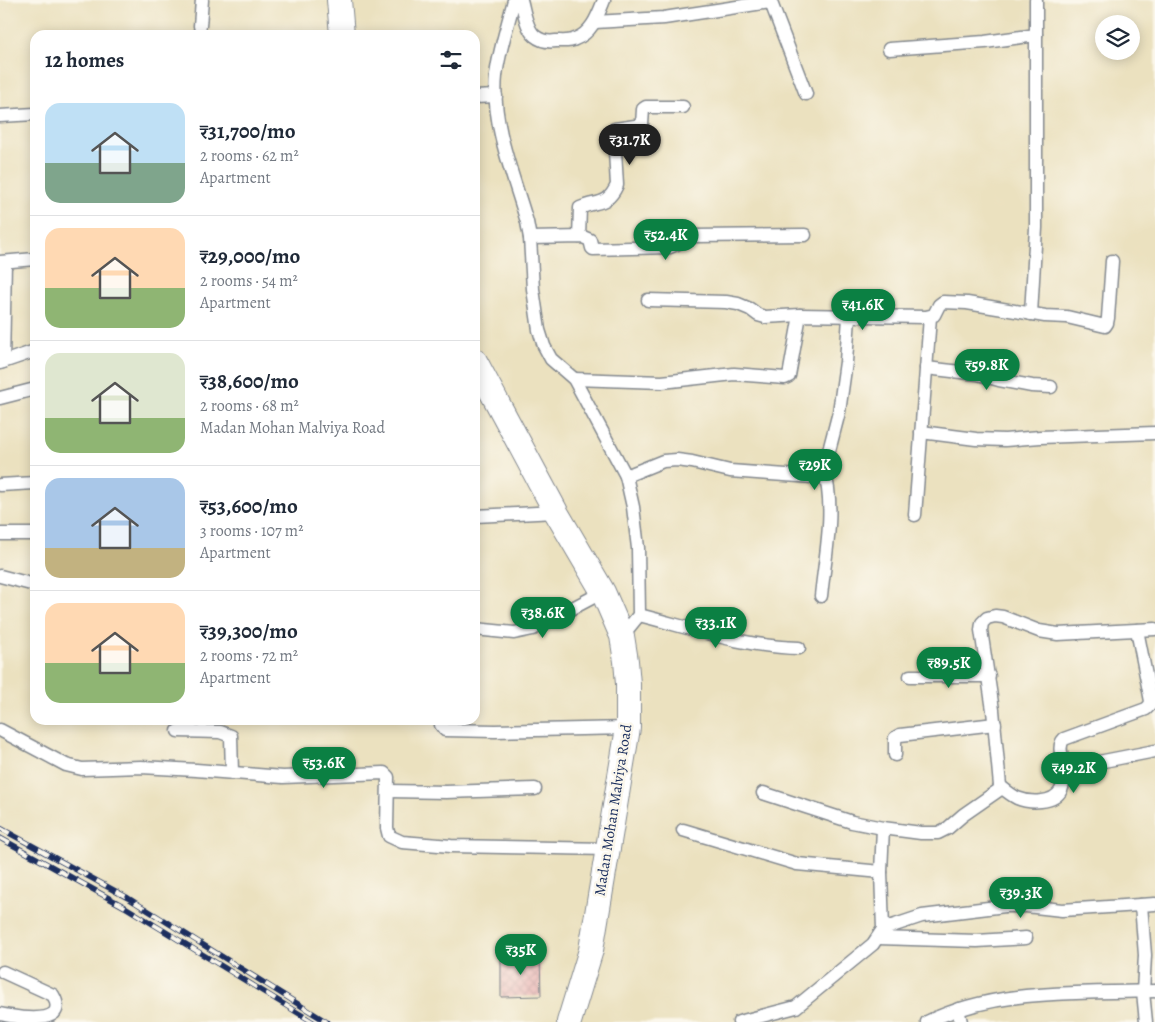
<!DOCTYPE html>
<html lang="en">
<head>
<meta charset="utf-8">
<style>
	:root { --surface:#fff; --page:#f6f6f7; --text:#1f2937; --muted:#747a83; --line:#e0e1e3; --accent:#0b8043 }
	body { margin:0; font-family:Alegreya,serif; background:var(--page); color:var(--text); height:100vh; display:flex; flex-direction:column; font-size:19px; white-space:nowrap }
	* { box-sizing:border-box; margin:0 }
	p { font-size:16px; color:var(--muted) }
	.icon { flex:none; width:28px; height:28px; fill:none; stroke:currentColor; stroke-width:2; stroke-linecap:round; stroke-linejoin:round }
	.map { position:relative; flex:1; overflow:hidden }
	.drawer { position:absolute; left:30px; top:30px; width:450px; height:695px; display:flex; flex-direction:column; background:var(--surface); border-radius:15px; box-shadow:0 2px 12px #0003 }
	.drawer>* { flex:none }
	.tools { position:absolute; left:1095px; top:15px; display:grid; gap:10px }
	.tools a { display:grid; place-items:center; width:45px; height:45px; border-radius:50%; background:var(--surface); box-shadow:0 2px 12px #0003; font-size:25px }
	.price { position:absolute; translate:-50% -42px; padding:0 11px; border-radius:18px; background:var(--accent); color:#fff; font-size:16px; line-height:32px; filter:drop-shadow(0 1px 2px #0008) }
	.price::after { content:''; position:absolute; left:50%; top:30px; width:15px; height:11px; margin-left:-8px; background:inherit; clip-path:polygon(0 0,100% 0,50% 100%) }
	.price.selected { background:#222; color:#fff }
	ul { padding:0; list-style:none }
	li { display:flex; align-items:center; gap:15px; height:125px; padding:0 15px }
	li+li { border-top:1px solid var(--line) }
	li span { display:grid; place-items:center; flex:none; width:140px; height:100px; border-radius:15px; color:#555 }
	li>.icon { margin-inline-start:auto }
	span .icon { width:60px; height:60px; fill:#fffc; stroke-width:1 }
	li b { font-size:21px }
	h2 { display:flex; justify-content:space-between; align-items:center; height:60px; padding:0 15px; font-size:21px }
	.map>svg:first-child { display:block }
	.building { fill:url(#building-cross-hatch) }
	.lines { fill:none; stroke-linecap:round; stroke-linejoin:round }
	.street-casing { stroke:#83888e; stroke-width:15 }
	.highway-casing { stroke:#83888e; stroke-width:26 }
	.street { stroke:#fff; stroke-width:12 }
	.highway { stroke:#fff; stroke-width:24 }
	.rail-casing { stroke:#1b2f5e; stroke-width:5.5 }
	.rail { stroke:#fbf7ec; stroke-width:4; stroke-dasharray:11; stroke-linecap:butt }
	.labels { text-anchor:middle; stroke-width:5; stroke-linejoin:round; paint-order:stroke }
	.street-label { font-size:15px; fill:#1b2f5e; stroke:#fbf7ec }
</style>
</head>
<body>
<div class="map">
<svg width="1155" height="1022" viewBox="0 0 1155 1022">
	<defs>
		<pattern id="building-cross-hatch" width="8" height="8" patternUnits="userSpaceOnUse" patternTransform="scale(1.25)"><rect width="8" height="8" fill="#e9b4b3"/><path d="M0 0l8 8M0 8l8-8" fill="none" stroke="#c79b9c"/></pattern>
	</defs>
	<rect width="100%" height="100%" fill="#fbf7ec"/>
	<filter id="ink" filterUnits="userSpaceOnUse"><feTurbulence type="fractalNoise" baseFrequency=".02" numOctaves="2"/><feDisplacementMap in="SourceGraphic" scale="10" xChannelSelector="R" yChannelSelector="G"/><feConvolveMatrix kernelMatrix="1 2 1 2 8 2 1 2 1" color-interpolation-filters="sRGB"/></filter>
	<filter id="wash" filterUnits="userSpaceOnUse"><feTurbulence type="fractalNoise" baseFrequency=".0096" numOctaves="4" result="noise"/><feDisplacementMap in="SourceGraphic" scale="20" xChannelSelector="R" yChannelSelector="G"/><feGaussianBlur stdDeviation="1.12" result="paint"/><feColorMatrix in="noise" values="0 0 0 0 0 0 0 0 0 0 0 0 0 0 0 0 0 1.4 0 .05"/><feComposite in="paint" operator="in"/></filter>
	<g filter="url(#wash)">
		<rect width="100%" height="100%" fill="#ebe1bf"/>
		<g id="blocks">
			<!-- building -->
			<path class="building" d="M 540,955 L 541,996 L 501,997 L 501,956 Z"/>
		</g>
	</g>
	<g filter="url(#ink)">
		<use href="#blocks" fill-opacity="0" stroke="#83888e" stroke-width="1"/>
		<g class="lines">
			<!-- street casing -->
			<g class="street-casing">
				<g id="street">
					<path d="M 514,0 C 508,25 499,50 496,76 C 491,123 514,177 527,222 L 530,238 L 533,289 L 539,330 L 544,346 L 551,359 L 574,379 L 626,476 L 633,507 L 638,548 L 639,615 L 622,636"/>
					<path d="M 521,0 C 524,10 526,29 535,36 C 541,41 549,42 556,41 C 562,41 570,42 575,39 C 592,33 598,15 604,0"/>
					<path d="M 770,0 L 806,94"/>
					<path d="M 595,22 L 664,18 L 770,2"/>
					<path d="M 200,26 L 202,0"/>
					<path d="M 889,49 L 985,42 L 1036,35"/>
					<path d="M 475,97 L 496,96"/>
					<path d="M 0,116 L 35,114"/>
					<path d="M 579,237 L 580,208 C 597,200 607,207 617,185 L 614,134 L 615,129 L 642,125 L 643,109 L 646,107 L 683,107"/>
					<path d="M 530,238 L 583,237 L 590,240 L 592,248 L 593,249 L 670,247 L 694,236 L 805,235"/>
					<path d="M 0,262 L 35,259"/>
					<path d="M 648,300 L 726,302 L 738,304 L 750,309 L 758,315 L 765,317 L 800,315"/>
					<path d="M 1031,314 L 1036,228 L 1036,0"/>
					<path d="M 3,362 L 5,262"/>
					<path d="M 0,363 L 35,351"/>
					<path d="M 926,368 L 978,374 L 999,380 L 1032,386 L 1051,387"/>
					<path d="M 574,379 L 662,382 L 734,374 L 785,378 L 789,376 L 800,315 L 926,317 L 934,315 L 939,305 L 943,302 L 967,303 L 1045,316 L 1067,317 L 1105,326 L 1107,323 L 1108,318 L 1112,261"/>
					<path d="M 0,398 L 35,389"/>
					<path d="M 921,432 L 976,439 L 1005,440 L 1040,437 L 1155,433"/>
					<path d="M 626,476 L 663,461 L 677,460 L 692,462 L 730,471 L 813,477 L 819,475 L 824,470 L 839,412 L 846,362 L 849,317"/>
					<path d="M 0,485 L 35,483"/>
					<path d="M 915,515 L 930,317"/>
					<path d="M 475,516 L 556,512"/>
					<path d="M 0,534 L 35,534"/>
					<path d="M 0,576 L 35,585"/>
					<path d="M 821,596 C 825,556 836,509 824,470"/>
					<path d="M 639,615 C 691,628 744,647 799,648"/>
					<path d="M 475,629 L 514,633 L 533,629 L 603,592"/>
					<path d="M 910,676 L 989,676"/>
					<path d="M 441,720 L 441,725 L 445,730 L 495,731 L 628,728"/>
					<path d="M 0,730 L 66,765 L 82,769 L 141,767 L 196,770 L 283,777 L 384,773 L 388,777 L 387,828 L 389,836 L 402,842 L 451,846 L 607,849"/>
					<path d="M 178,731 L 220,732 L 231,736 L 232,773"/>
					<path d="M 895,755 L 895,738 L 900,735 L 995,724"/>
					<path d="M 1066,771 C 1064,761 1056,747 1064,739 L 1146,709 L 1150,705 L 1151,701 L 1137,630"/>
					<path d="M 1000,786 C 1005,790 1011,795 1017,798 C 1029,803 1054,804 1061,790 C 1064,784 1064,777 1066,771 L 1073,767 L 1155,751"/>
					<path d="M 389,791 L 446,792 L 535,789"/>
					<path d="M 763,793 L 852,822 L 883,828 L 921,833 L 938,833 L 948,828 L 963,815 L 999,790 L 1000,786 L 993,710 L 981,630 L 982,623 L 987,618 L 995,616 L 1003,617 L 1039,631 L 1058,634 L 1155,629"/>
					<path d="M 683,830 L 797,864 L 881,872"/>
					<path d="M 1141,905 L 1145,955 L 1143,992 L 1146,1022"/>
					<path d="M 883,929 L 922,916 L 1005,906 L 1026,906 L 1062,910 L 1155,904"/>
					<path d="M 878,938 L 977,941 L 1026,938"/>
					<path d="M 958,1009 L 961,1022"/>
					<path d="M 0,1014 C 14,1017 44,1022 54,1013 C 59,1007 56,1000 53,995 L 3,972"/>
					<path d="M 739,1022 L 796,1007 L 873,944 L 883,929 L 881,872 L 883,828"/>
					<path d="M 927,1022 C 998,988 1078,994 1155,991"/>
				</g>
			</g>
			<!-- highway casing -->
			<g class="highway-casing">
				<g id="highway">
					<path d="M 339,0 L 342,35"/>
					<path d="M 475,361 L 556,512 L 603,592 L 622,636 L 626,661 L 628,684 L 628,728 L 591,950 L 569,1022"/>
				</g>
			</g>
			<!-- street -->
			<use href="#street" class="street"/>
			<!-- highway -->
			<use href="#highway" class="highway"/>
			<!-- rail casing -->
			<g class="rail-casing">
				<g id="rail">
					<path d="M 0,828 L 128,898 L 327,1022"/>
					<path d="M 0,838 L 125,907 L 313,1022"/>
				</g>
			</g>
			<!-- rail -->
			<use href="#rail" class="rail"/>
		</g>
	</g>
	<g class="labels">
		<!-- street labels -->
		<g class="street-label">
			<text transform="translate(613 810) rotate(-81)" y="5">Madan Mohan Malviya Road</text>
		</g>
	</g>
</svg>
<div class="tools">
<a><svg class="icon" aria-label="layers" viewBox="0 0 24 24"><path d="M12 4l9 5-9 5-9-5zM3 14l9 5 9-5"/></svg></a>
</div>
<b class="price selected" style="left:630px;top:166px">₹31.7K</b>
<b class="price" style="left:666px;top:261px">₹52.4K</b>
<b class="price" style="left:863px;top:331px">₹41.6K</b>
<b class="price" style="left:987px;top:391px">₹59.8K</b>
<b class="price" style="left:815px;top:491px">₹29K</b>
<b class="price" style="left:543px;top:639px">₹38.6K</b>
<b class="price" style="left:716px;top:649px">₹33.1K</b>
<b class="price" style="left:949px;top:689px">₹89.5K</b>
<b class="price" style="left:324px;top:789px">₹53.6K</b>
<b class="price" style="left:1074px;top:794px">₹49.2K</b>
<b class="price" style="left:1021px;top:919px">₹39.3K</b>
<b class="price" style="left:521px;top:976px">₹35K</b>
<section class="drawer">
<h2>12 homes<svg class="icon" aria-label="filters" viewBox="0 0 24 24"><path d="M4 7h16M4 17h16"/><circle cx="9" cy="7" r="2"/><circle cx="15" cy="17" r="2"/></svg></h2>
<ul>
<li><span style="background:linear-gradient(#bfe0f5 60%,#7fa58c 0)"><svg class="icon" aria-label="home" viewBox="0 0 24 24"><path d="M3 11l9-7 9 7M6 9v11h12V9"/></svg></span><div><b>₹31,700/mo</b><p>2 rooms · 62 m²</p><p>Apartment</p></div></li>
<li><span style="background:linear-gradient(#ffd9b3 60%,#8fb573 0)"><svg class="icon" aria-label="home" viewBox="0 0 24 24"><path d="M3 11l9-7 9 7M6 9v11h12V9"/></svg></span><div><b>₹29,000/mo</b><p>2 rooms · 54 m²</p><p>Apartment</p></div></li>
<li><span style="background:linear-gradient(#dfe7d0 65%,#8fb573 0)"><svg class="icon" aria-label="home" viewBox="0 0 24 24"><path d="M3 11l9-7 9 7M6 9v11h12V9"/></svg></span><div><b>₹38,600/mo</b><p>2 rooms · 68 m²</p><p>Madan Mohan Malviya Road</p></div></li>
<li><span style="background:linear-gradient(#a9c7e8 70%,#c2b280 0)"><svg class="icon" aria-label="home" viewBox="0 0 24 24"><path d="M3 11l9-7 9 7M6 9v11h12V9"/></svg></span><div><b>₹53,600/mo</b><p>3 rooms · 107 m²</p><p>Apartment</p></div></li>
<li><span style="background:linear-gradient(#ffd9b3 60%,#8fb573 0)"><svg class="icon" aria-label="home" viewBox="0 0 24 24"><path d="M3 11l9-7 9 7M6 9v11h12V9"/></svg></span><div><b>₹39,300/mo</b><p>2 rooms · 72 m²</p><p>Apartment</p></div></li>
</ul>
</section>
</div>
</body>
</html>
